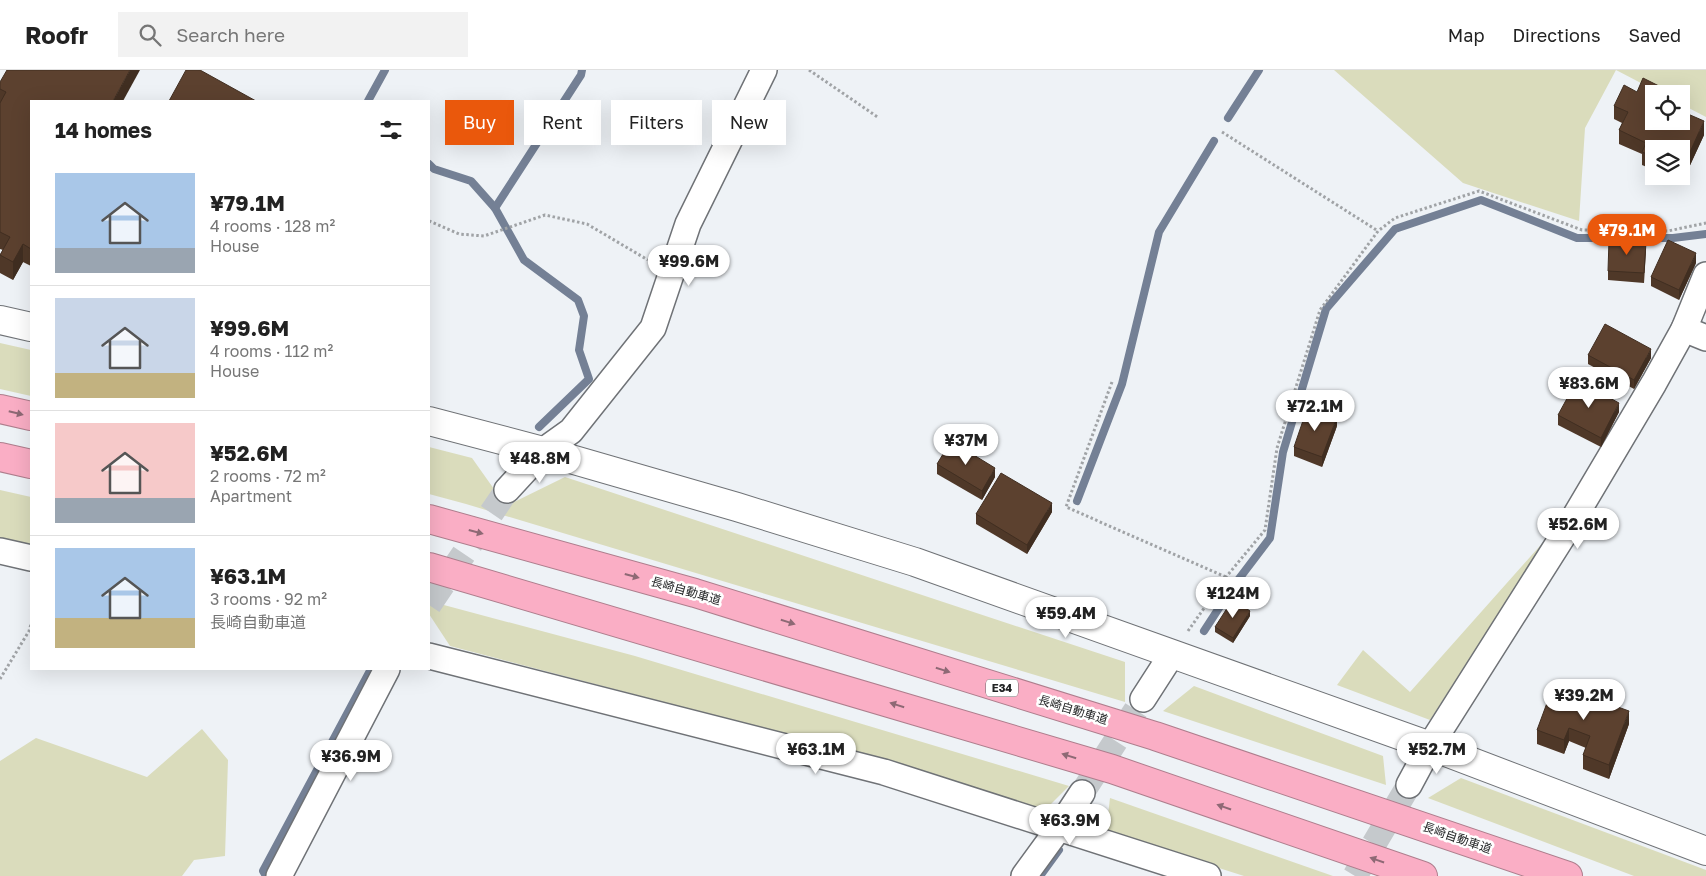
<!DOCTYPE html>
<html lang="en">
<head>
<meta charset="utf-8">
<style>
	:root { --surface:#fff; --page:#f2f2f2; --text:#222; --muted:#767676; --line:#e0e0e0; --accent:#ea580c }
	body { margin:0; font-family:"Golos Text","Noto Sans JP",sans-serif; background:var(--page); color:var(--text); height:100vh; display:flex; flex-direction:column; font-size:19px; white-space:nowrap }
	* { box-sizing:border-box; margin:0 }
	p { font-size:16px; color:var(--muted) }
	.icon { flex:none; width:28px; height:28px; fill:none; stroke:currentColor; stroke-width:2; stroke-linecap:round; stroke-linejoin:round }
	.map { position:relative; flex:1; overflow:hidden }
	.details { position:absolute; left:30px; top:30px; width:400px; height:570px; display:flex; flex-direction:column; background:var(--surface); border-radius:0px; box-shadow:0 5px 20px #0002 }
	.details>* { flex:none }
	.guide { position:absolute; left:445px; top:30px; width:475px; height:45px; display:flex; gap:10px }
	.controls { position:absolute; left:1645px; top:15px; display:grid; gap:10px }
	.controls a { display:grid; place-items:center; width:45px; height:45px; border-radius:0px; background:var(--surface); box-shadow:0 5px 20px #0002; font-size:25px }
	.price { position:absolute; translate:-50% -42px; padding:0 11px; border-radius:18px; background:#fff; color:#222; font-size:16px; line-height:32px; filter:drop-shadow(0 1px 2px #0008) }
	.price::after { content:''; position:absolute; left:50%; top:30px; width:15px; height:11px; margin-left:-8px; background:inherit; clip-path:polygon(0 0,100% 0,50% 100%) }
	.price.on { background:var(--accent); color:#fff }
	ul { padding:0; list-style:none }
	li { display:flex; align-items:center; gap:15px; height:125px; padding:0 25px }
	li+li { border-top:1px solid var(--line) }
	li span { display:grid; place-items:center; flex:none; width:140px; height:100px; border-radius:0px; color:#555 }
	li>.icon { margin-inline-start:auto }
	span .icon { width:60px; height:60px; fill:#fffc; stroke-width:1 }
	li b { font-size:21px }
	h2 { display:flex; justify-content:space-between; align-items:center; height:60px; padding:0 25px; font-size:21px }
	.chip { padding:0 18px; border-radius:0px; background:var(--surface); box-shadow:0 5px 20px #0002; font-size:18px; line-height:45px }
	.chip.on { background:var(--accent); color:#fff }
	header { display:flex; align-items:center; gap:30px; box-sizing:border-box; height:70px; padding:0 25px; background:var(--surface); border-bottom:1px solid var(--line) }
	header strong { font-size:24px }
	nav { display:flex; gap:28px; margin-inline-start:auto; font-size:18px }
	.search { width:350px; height:45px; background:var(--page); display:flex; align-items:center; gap:12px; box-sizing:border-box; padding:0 18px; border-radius:0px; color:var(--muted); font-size:19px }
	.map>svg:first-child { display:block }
	.green { fill:#dadcbc }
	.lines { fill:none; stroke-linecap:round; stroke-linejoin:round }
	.stream { stroke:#748095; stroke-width:8 }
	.minor-tunnel { stroke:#c5c9cc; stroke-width:25; stroke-dasharray:25 12; stroke-linecap:butt }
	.minor-casing { stroke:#6f7276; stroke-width:28 }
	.tertiary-casing { stroke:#6f7276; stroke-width:30 }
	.motorway-casing { stroke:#ae7e8d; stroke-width:30 }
	.path { stroke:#a0a3a6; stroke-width:3; stroke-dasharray:2.5 2.5; stroke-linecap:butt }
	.minor { stroke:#fff; stroke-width:25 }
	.tertiary { stroke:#fff; stroke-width:28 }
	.motorway { stroke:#faaec5; stroke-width:28 }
	.wall { fill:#4f3828 }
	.shaded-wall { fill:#402e21 }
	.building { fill:#5c412f; stroke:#402e21 }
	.oneway { fill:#8e6975 }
	.labels { text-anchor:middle; stroke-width:5; stroke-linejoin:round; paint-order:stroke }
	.shield { fill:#fff; stroke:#646666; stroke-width:1 }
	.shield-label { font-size:11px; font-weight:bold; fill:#222425 }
	.street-label { font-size:12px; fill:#222425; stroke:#fff }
</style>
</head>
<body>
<header>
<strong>Roofr</strong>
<div class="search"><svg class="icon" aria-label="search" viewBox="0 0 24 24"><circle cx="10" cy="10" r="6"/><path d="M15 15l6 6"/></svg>Search here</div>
<nav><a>Map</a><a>Directions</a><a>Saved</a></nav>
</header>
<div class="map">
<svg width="1706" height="806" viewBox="0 0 1706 806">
	<rect width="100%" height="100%" fill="#eef2f6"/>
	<!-- green -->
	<g class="green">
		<path d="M 1334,0 L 1706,0 L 1706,47 L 1681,34 L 1681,24 L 1662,24 L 1616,0 L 1585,58 L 1579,151 L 1463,113 Z"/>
		<path d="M 0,273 L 31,280 L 31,326 L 0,319 Z"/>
		<path d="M 429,377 L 472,388 L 506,436 L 565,407 L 1125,592 L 1125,632 L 466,434 L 429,424 Z"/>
		<path d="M 0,420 L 31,427 L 31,473 L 25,476 L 0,471 Z"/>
		<path d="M 1547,468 L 1430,650 L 1337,615 L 1363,580 L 1410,622 Z"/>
		<path d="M 429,531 L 635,586 L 1069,716 L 1044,741 L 834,677 L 450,576 L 429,544 Z"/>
		<path d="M 1194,616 L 1383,686 L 1386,715 L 1163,641 Z"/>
		<path d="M 202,659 L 228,690 L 225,786 L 194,790 L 182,806 L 0,806 L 0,691 L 36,668 L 147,707 Z"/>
		<path d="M 1461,708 L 1706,800 L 1706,806 L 1634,806 L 1428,728 Z"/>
		<path d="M 1110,728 L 1333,806 L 1244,806 L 1106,762 Z"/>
	</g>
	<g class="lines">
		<!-- stream -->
		<g class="stream">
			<path d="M 368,31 L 385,0"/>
			<path d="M 1228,48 L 1259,0"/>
			<path d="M 429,94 L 434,99 L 471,111 L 495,138 L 524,190 L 578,230 L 584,246 L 579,280 L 589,309 L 539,357"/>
			<path d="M 495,138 L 581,5 L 582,0"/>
			<path d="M 1077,431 L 1122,314 L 1159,162 L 1214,71"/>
			<path d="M 1204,561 L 1232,518 L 1270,468 L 1283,382 L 1326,239 L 1395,159 L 1481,130 L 1577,168 L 1673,168 L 1706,164"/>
			<path d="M 266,806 L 263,801 L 371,599"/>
			<path d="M 1040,806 L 1059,780"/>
		</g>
		<!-- minor-tunnel -->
		<g class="minor-tunnel">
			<path d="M 429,535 L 507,420"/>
			<path d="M 1082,723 L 1143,629"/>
			<path d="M 1355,806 L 1409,715"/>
		</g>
		<!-- minor casing -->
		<g class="minor-casing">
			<g id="minor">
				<path d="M 1684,259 L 1706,268"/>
				<path d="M 507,420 L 543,381 L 571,361 L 653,258 L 688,154 L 764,0"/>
				<path d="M 0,481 L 31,488"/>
				<path d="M 429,586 L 884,702 L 1208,806"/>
				<path d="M 1143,629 L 1172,584"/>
				<path d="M 1409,715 L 1430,676 L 1568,458 L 1654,313 L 1684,259 L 1706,205"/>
				<path d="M 279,806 L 387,599"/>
				<path d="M 1024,806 L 1059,758 L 1082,723"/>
			</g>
		</g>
		<!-- tertiary casing -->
		<g class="tertiary-casing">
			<g id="tertiary">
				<path d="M 0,250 L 31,257"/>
				<path d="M 429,351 L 543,381 L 737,437 L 915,492 L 1430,676 L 1706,781"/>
			</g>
		</g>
		<!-- motorway casing -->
		<g class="motorway-casing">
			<g id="motorway">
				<path d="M 0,339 L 31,346"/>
				<path d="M 0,387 L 31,394"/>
				<path d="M 429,449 L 695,523 L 1155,666 L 1568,806"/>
				<path d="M 429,497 L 1112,699 L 1423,806"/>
			</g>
		</g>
		<!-- path -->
		<g class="path">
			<path d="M 809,0 L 879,48"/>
			<path d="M 1222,62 L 1378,161"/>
			<path d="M 429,151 L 459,164 L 484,166 L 545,145 L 587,154 L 648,190"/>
			<path d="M 1112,312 L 1066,437 L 1226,507"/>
			<path d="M 1188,561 L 1226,507 L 1265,460 L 1277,378 L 1320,240 L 1378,161 L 1395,148 L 1479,121 L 1582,160 L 1668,161 L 1706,153"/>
			<path d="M 0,609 L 29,561 L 31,554"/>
		</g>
		<!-- minor -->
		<use href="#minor" class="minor"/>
		<!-- tertiary -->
		<use href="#tertiary" class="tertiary"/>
		<!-- motorway -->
		<use href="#motorway" class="motorway"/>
	</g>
	<!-- wall -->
	<g class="wall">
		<path d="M 0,12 L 31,31 L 31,196 L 23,192 L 13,210 L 0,203 L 0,185 L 3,180 L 0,179 Z"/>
		<path d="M 1637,22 L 1667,24 L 1654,24 L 1704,65 L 1686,104 L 1681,102 L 1681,79 L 1654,79 L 1654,100 L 1642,95 L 1642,84 L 1619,74 L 1619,60 L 1622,53 L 1614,49 L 1614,36 Z"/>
		<path d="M 1646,181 L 1644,213 L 1608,210 L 1608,201 Z"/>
		<path d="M 1696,193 L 1679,230 L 1651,216 L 1651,207 Z"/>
		<path d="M 1588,285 L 1651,288 L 1634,319 L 1588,294 Z"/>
		<path d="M 1619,342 L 1601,377 L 1558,355 L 1558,345 Z"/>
		<path d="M 1337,356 L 1322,397 L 1294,386 L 1294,377 Z"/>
		<path d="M 937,394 L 995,407 L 982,430 L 937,404 Z"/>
		<path d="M 1052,442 L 1027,484 L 976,454 L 976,444 Z"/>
		<path d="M 1250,546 L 1233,573 L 1215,562 L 1215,557 Z"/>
		<path d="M 1629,654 L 1609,709 L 1583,699 L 1583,685 L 1586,678 L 1569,671 L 1564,684 L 1537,674 L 1537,660 Z"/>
	</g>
	<!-- shaded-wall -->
	<g class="shaded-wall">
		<path d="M 130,0 L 140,0 L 123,31 L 113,31 Z"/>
		<path d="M 1704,51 L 1704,65 L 1686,104 L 1686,91 Z"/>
		<path d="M 23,174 L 23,192 L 13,210 L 13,192 Z"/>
		<path d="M 1696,183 L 1696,193 L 1679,230 L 1679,220 Z"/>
		<path d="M 1651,279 L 1651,288 L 1634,319 L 1634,310 Z"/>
		<path d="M 1619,333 L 1619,342 L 1601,377 L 1601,368 Z"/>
		<path d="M 1337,347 L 1337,356 L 1322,397 L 1322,387 Z"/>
		<path d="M 995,398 L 995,407 L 982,430 L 982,421 Z"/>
		<path d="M 1052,433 L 1052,442 L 1027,484 L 1027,475 Z"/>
		<path d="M 1250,541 L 1250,546 L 1233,573 L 1233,568 Z"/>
		<path d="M 1629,641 L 1629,654 L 1609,709 L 1609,695 Z"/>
		<path d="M 1569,658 L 1569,671 L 1564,684 L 1564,670 Z"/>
	</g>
	<!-- building -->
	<g class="building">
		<path d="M 7,0 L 130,0 L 113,31 L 31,31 L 31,179 L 23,174 L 13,192 L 0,185 L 10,167 L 0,162 L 0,33 L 6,22 L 0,19 L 0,12 Z"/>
		<path d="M 186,0 L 200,0 L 256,31 L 169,31 Z"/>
		<path d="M 1643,8 L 1667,20 L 1666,24 L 1654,24 L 1654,51 L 1681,51 L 1681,41 L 1704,51 L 1686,91 L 1681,89 L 1681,79 L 1654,79 L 1654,87 L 1642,82 L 1646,73 L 1619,60 L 1628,42 L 1614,36 L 1624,15 L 1637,22 Z"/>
		<path d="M 1609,170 L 1646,172 L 1644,203 L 1608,201 Z"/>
		<path d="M 1668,170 L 1696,183 L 1679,220 L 1651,207 Z"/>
		<path d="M 1605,254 L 1651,279 L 1634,310 L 1588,285 Z"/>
		<path d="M 1577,310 L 1619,333 L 1601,368 L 1558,345 Z"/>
		<path d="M 1308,336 L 1337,347 L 1322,387 L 1294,377 Z"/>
		<path d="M 951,371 L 995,398 L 982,421 L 937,394 Z"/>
		<path d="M 1001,403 L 1052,433 L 1027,475 L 976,444 Z"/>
		<path d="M 1233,529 L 1250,541 L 1233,568 L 1215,557 Z"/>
		<path d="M 1554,614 L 1629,641 L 1609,695 L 1583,685 L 1590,666 L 1569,658 L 1564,670 L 1537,660 Z"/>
	</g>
	<!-- one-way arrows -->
	<defs><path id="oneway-solid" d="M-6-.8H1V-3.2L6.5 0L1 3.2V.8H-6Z" transform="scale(1.25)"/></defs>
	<g class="oneway">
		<use href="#oneway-solid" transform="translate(16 343) rotate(14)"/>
		<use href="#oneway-solid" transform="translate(476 462) rotate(15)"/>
		<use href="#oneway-solid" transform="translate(632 506) rotate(15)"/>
		<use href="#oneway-solid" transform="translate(788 552) rotate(17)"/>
		<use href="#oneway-solid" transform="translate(943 600) rotate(17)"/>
		<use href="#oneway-solid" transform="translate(897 635) rotate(-163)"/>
		<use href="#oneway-solid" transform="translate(1069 686) rotate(-163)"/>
		<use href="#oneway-solid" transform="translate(1224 737) rotate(-161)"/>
		<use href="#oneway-solid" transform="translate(1377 790) rotate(-161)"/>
	</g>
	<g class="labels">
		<!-- shield labels -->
		<rect class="shield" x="986" y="609.5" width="32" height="17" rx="4"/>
		<g class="shield-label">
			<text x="1002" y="622">E34</text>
		</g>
		<!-- street labels -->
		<g class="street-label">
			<text transform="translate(686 521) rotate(16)" y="4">長崎自動車道</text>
			<text transform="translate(1073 640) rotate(17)" y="4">長崎自動車道</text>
			<text transform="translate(1457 768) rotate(19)" y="4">長崎自動車道</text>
		</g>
	</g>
</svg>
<div class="controls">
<a><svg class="icon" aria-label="locate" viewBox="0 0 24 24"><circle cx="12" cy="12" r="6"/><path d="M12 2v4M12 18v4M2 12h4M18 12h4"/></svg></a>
<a><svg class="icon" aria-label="layers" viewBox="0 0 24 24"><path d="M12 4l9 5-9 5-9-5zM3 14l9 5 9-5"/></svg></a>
</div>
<b class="price on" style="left:1627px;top:186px">¥79.1M</b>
<b class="price" style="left:689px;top:217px">¥99.6M</b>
<b class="price" style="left:1589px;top:339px">¥83.6M</b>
<b class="price" style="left:1315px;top:362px">¥72.1M</b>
<b class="price" style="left:966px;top:396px">¥37M</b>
<b class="price" style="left:540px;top:414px">¥48.8M</b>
<b class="price" style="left:1578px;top:480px">¥52.6M</b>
<b class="price" style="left:1233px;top:549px">¥124M</b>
<b class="price" style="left:1066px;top:569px">¥59.4M</b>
<b class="price" style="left:1584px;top:651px">¥39.2M</b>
<b class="price" style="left:816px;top:705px">¥63.1M</b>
<b class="price" style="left:1437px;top:705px">¥52.7M</b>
<b class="price" style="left:351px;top:712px">¥36.9M</b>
<b class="price" style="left:1070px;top:776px">¥63.9M</b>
<div class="guide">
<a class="chip on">Buy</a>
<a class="chip">Rent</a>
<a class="chip">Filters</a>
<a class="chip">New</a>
</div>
<section class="details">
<h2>14 homes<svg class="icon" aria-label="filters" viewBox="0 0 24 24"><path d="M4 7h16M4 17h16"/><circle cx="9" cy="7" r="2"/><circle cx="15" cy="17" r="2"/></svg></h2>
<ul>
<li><span style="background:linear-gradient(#a9c7e8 75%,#9aa5b1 0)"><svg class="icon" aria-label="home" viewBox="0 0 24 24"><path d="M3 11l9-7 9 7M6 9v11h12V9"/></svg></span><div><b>¥79.1M</b><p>4 rooms · 128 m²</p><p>House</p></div></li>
<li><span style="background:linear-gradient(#c9d6e8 75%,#c2b280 0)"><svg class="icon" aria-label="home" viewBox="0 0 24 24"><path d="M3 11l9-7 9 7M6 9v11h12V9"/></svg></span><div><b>¥99.6M</b><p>4 rooms · 112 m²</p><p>House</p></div></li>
<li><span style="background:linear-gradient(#f6c9c9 75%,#9aa5b1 0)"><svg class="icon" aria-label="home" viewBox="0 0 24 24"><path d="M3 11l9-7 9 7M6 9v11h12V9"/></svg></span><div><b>¥52.6M</b><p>2 rooms · 72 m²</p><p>Apartment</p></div></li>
<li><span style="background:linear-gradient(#a9c7e8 70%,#c2b280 0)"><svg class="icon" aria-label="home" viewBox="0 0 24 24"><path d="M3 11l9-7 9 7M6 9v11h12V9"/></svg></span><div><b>¥63.1M</b><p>3 rooms · 92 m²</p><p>長崎自動車道</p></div></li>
</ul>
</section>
</div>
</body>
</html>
